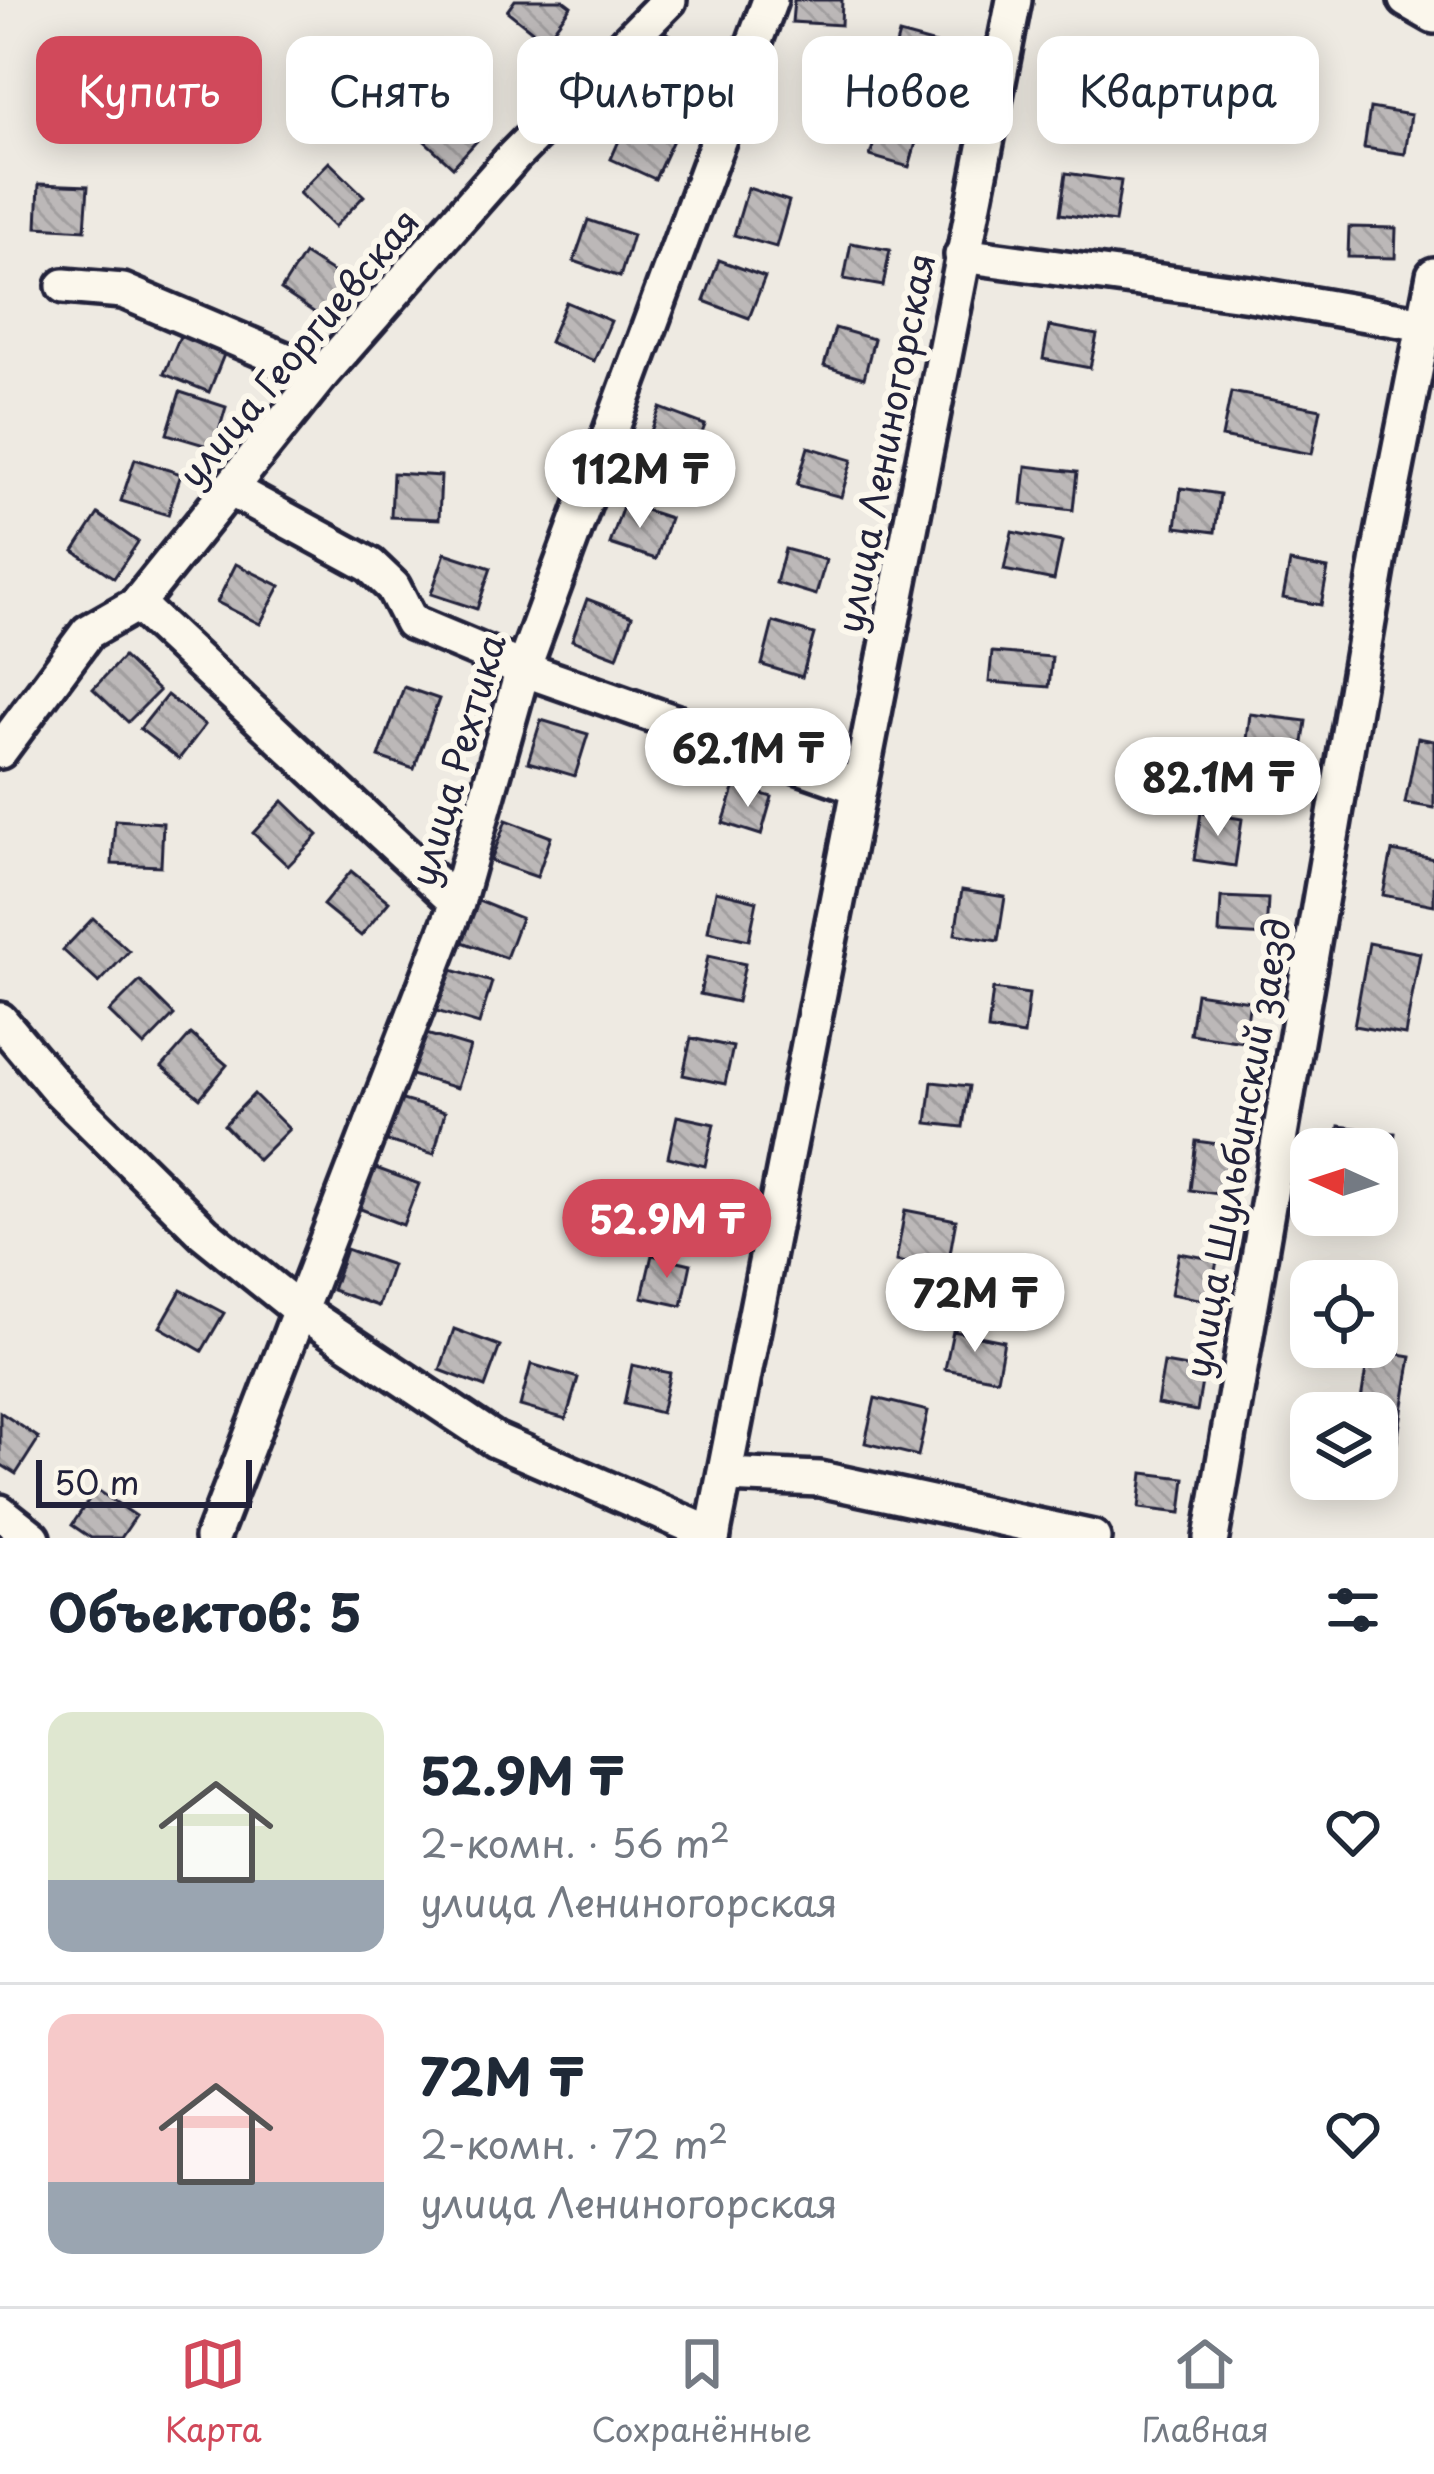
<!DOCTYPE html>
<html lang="ru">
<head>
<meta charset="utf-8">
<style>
	:root { --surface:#fff; --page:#f2f2f3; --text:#1f2937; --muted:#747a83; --line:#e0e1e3; --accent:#d1495b }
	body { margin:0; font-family:"Playpen Sans",sans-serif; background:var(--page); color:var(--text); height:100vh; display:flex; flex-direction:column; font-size:45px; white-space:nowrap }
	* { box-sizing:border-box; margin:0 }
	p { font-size:39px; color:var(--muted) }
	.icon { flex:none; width:66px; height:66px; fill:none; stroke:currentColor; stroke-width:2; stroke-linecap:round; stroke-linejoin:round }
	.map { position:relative; height:1538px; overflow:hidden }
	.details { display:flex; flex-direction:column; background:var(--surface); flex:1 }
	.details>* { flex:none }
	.banner { position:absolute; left:36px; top:36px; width:1362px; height:108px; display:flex; gap:24px }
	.needle { width:78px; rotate:273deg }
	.controls { position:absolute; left:1290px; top:1128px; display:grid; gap:24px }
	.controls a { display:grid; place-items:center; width:108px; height:108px; border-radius:24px; background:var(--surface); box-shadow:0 6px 30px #0003; font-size:60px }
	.scale { position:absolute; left:36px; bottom:30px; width:216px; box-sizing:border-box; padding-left:12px; border:6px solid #22223b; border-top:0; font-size:33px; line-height:42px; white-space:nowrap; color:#22223b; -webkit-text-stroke:9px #fbf7ec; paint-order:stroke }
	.price { position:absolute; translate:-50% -102px; padding:0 27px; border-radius:42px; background:#fff; color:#222; font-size:39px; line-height:78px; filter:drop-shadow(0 3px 6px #0008) }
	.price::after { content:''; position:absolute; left:50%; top:72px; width:36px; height:27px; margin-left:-18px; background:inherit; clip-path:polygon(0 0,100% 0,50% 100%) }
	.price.on { background:var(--accent); color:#fff }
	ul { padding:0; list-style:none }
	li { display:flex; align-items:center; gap:36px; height:300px; padding:0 48px }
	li+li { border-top:3px solid var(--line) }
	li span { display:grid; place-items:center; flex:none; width:336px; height:240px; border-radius:24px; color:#555 }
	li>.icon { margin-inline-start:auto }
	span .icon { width:144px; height:144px; fill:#fffc; stroke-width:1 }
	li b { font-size:51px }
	h2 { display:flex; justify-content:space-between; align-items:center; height:144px; padding:0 48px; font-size:51px }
	.tag { padding:0 42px; border-radius:24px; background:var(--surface); box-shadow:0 6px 30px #0003; font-size:42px; line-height:108px }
	.tag.on { background:var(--accent); color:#fff }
	.dock { display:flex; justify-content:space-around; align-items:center; height:168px; border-top:3px solid var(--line); background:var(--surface); font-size:33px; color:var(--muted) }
	.dock a { display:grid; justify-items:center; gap:6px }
	.dock .on { color:var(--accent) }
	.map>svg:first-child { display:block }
	.building { fill:url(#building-back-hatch); stroke:#22223b; stroke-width:3 }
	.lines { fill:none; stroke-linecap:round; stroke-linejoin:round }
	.minor-casing { stroke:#22223b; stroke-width:42 }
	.minor { stroke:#fbf7ec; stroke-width:33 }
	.labels { text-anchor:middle; stroke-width:12; stroke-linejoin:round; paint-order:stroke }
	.street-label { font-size:36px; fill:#22223b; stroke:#fbf7ec }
</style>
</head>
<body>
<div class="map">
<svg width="1434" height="1538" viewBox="0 0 1434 1538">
	<defs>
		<pattern id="building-back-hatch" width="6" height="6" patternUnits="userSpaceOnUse" patternTransform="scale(3)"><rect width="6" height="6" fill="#bcb8b8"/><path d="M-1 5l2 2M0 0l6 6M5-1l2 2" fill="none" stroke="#a19e9f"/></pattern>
	</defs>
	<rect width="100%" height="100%" fill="#eeeae2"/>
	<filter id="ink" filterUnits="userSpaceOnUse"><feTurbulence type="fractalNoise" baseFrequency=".00833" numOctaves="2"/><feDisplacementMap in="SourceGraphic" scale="24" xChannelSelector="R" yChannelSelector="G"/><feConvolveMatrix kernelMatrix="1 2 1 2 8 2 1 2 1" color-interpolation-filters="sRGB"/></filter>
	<g filter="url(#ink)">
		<!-- building -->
		<g class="building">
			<path d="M 515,0 L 563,0 L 571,6 L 545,41 L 507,11 Z"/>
			<path d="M 794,0 L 842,0 L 841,25 L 792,22 Z"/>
			<path d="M 663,31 L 706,55 L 685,93 L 643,69 Z"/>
			<path d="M 899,34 L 936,44 L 926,80 L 889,70 Z"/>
			<path d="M 447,102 L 482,135 L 453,167 L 417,134 Z"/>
			<path d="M 1370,108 L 1411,115 L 1405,154 L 1364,148 Z"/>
			<path d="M 881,118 L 920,129 L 909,167 L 870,156 Z"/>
			<path d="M 628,120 L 673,140 L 655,179 L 611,159 Z"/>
			<path d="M 329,162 L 364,196 L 334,227 L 299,193 Z"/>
			<path d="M 1066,173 L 1121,181 L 1115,222 L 1060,214 Z"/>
			<path d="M 39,184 L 88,186 L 85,230 L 37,227 Z"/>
			<path d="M 748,188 L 789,201 L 776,247 L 734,235 Z"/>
			<path d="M 588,220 L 633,235 L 620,277 L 574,261 Z"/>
			<path d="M 1349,227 L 1396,228 L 1395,258 L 1348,257 Z"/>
			<path d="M 851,243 L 890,250 L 883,286 L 844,279 Z"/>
			<path d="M 304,254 L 345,280 L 321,317 L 281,290 Z"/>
			<path d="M 719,260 L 765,277 L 749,318 L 704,301 Z"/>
			<path d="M 566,302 L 611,321 L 594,361 L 549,342 Z"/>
			<path d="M 1049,326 L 1097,335 L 1090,368 L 1043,359 Z"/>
			<path d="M 835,328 L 874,339 L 864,378 L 824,366 Z"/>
			<path d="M 181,334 L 225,352 L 209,392 L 164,374 Z"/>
			<path d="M 180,392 L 226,407 L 214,448 L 167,434 Z"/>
			<path d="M 1231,392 L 1321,409 L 1312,454 L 1222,437 Z"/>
			<path d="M 660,408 L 705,425 L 690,466 L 644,449 Z"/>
			<path d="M 808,447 L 852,460 L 841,497 L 797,485 Z"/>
			<path d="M 135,459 L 181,474 L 168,515 L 121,501 Z"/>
			<path d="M 1026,466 L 1077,472 L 1073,510 L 1022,504 Z"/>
			<path d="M 393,473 L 441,476 L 439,519 L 391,517 Z"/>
			<path d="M 1181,488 L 1220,494 L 1215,532 L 1176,527 Z"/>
			<path d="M 624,503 L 670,518 L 656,559 L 610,544 Z"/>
			<path d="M 98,514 L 138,542 L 114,578 L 74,551 Z"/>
			<path d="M 1012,532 L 1062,542 L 1054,580 L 1004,570 Z"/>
			<path d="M 785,549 L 826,560 L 816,595 L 776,583 Z"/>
			<path d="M 445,553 L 491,568 L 477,609 L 431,594 Z"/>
			<path d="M 1290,562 L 1328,569 L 1321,605 L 1283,598 Z"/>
			<path d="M 236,564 L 280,586 L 260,624 L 217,602 Z"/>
			<path d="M 587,599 L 632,616 L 617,657 L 572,640 Z"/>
			<path d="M 773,622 L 814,634 L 802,677 L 762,665 Z"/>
			<path d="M 992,652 L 1052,657 L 1049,687 L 989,682 Z"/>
			<path d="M 123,657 L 159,691 L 128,722 L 93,689 Z"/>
			<path d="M 404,687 L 439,699 L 414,769 L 379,757 Z"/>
			<path d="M 167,695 L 205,725 L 179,759 L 140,729 Z"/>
			<path d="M 1250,714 L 1306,721 L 1300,764 L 1245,757 Z"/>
			<path d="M 541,720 L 588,734 L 575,776 L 528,762 Z"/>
			<path d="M 1418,738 L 1434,741 L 1434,808 L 1405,803 Z"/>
			<path d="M 735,786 L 772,797 L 761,835 L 723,823 Z"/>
			<path d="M 283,801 L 318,835 L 288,866 L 253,833 Z"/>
			<path d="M 1201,812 L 1242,819 L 1235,866 L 1194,860 Z"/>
			<path d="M 115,820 L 163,823 L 161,866 L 112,864 Z"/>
			<path d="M 506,820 L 551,837 L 537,877 L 491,861 Z"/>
			<path d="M 1392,851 L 1434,859 L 1434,905 L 1383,895 Z"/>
			<path d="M 351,871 L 389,902 L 361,936 L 323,905 Z"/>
			<path d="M 962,890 L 1005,897 L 998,941 L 955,934 Z"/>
			<path d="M 716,891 L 757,901 L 749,940 L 708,931 Z"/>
			<path d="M 1221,897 L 1268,899 L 1266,936 L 1219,933 Z"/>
			<path d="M 476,900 L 521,918 L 506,958 L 460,941 Z"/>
			<path d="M 93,918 L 129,951 L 99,983 L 63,950 Z"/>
			<path d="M 1369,943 L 1420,953 L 1405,1035 L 1354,1026 Z"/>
			<path d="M 708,956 L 745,964 L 737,1002 L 700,994 Z"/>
			<path d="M 445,968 L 492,982 L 479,1024 L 433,1010 Z"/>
			<path d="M 140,981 L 174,1015 L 144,1046 L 109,1012 Z"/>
			<path d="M 993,989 L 1029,994 L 1024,1035 L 988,1030 Z"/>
			<path d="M 1196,993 L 1250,1001 L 1244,1042 L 1190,1034 Z"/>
			<path d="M 423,1033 L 470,1047 L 457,1088 L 411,1075 Z"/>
			<path d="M 191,1034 L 227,1065 L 200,1098 L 162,1067 Z"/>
			<path d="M 691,1038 L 733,1047 L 725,1084 L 683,1075 Z"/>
			<path d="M 932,1082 L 969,1086 L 963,1127 L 927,1123 Z"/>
			<path d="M 254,1094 L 289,1129 L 258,1160 L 224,1125 Z"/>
			<path d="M 399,1099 L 445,1112 L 434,1154 L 387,1141 Z"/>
			<path d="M 677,1116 L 714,1124 L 705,1166 L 668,1157 Z"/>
			<path d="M 1339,1126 L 1395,1133 L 1389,1177 L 1377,1176 L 1377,1149 L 1336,1149 Z"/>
			<path d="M 1196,1141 L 1240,1147 L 1233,1196 L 1190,1190 Z"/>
			<path d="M 373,1167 L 419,1184 L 403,1225 L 358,1208 Z"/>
			<path d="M 667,1177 L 703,1184 L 694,1224 L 659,1216 Z"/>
			<path d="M 905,1210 L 956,1220 L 947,1270 L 896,1261 Z"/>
			<path d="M 346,1249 L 392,1265 L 378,1306 L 332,1290 Z"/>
			<path d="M 1179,1253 L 1217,1260 L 1210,1301 L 1171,1294 Z"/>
			<path d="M 652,1255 L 691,1264 L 682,1306 L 642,1297 Z"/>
			<path d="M 181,1290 L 224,1313 L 202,1351 L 160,1327 Z"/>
			<path d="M 454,1329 L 500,1346 L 485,1387 L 440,1370 Z"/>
			<path d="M 953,1331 L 1004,1341 L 997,1379 L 945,1369 Z"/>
			<path d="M 1369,1349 L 1411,1356 L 1396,1448 L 1377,1445 L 1377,1413 L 1359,1413 Z"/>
			<path d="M 1164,1363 L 1204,1370 L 1197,1411 L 1157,1404 Z"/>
			<path d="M 531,1364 L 578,1378 L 566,1419 L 520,1406 Z"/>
			<path d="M 632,1365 L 670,1373 L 661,1413 L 624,1404 Z"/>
			<path d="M 875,1398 L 928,1411 L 918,1456 L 865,1443 Z"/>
			<path d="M 0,1412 L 39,1438 L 16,1474 L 0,1464 Z"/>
			<path d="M 1143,1473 L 1185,1478 L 1181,1513 L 1139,1508 Z"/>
			<path d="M 96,1489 L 136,1516 L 121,1538 L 91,1538 L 72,1525 Z"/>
		</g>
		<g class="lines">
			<!-- minor casing -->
			<g class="minor-casing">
				<g id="minor">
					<path d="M 1406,0 L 1434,16"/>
					<path d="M 962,255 L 1250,294 L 1424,324"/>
					<path d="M 64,286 L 123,291 L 321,375"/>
					<path d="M 230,489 L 370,565 L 393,587 L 411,622 L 523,669 L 859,787"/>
					<path d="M 137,604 L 457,903"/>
					<path d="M 0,751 L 88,632 L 137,604 L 321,375 L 513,157 L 669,0"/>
					<path d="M 0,1020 L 59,1090 L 204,1233 L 301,1311 L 495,1440 L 713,1535"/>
					<path d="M 725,1475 L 820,1479 L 1093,1538"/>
					<path d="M 0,1512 L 33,1538"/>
					<path d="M 212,1538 L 457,903 L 523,669 L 770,0"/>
					<path d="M 712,1538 L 1014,0"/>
					<path d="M 1211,1538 L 1383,534 L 1434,275"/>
				</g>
			</g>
			<!-- minor -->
			<use href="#minor" class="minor"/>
		</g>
	</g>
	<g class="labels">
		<!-- street labels -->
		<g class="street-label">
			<text transform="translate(299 348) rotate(-50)" y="13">улица Георгиевская</text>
			<text transform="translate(886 443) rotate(-79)" y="13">улица Лениногорская</text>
			<text transform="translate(458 760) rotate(-74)" y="13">улица Рехтика</text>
			<text transform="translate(1238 1148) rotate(-80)" y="13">улица Шульбинский заезд</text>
		</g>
	</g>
</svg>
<div class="controls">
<a><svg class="needle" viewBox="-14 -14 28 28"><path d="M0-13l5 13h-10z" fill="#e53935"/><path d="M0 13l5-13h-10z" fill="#747a83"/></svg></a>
<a><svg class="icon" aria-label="locate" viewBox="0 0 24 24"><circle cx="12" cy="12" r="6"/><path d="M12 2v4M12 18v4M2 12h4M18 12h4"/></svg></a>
<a><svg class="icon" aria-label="layers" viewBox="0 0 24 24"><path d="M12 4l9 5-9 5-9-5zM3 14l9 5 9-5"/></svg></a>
</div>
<div class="scale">50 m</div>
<b class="price" style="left:640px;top:531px">112M ₸</b>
<b class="price" style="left:748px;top:810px">62.1M ₸</b>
<b class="price" style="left:1218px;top:839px">82.1M ₸</b>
<b class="price on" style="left:667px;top:1281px">52.9M ₸</b>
<b class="price" style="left:975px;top:1355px">72M ₸</b>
<div class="banner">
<a class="tag on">Купить</a>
<a class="tag">Снять</a>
<a class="tag">Фильтры</a>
<a class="tag">Новое</a>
<a class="tag">Квартира</a>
</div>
</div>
<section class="details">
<h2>Объектов: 5<svg class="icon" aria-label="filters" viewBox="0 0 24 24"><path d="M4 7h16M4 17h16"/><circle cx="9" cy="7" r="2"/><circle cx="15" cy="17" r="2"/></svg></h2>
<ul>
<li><span style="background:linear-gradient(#dfe7d0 70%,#9aa5b1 0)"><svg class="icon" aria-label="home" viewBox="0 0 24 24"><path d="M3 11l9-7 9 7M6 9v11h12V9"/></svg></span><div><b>52.9M ₸</b><p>2-комн. · 56 m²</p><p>улица Лениногорская</p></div><svg class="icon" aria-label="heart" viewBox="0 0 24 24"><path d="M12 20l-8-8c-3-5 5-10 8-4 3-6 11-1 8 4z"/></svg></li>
<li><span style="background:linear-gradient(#f6c9c9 70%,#9aa5b1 0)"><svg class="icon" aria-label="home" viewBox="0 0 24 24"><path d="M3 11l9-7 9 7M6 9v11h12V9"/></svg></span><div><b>72M ₸</b><p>2-комн. · 72 m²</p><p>улица Лениногорская</p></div><svg class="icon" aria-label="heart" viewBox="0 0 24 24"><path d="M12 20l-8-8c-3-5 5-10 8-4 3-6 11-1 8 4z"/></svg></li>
</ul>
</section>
<nav class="dock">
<a class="on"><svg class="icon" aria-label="map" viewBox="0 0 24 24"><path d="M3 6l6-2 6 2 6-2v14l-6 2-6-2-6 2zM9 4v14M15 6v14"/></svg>Карта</a>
<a><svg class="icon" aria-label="saved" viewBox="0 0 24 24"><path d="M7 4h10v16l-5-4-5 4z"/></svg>Сохранённые</a>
<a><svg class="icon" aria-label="home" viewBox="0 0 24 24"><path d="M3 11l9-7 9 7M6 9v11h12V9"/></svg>Главная</a>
</nav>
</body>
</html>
